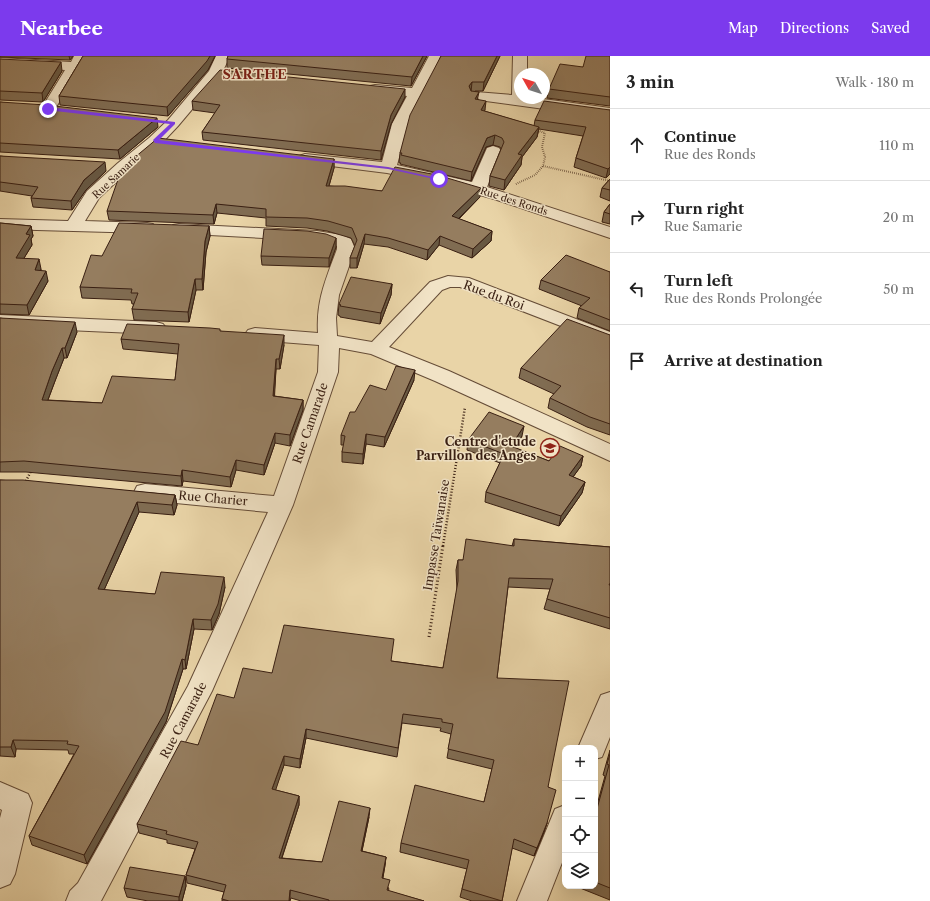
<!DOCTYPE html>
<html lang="en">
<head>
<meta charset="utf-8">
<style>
	:root { --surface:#fff; --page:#f2f2f2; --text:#222; --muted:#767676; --line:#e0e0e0; --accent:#7c3aed }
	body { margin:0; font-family:"Libre Caslon Text",serif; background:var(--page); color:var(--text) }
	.controls { position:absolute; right:12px; bottom:12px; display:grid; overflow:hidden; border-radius:8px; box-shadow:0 4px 16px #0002 }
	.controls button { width:36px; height:36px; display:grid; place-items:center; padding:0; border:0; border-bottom:1px solid var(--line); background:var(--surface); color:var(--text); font:20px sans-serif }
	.compass { position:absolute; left:514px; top:12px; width:36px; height:36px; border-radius:50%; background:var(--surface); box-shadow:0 4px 16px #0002; rotate:309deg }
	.stop { position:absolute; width:12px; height:12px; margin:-9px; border:3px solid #7c3aed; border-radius:50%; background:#fff }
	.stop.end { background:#7c3aed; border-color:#fff; box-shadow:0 1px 4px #0008 }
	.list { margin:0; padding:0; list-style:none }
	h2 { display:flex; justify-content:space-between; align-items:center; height:52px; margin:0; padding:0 16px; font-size:17px }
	h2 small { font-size:13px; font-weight:400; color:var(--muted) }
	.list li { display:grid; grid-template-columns:26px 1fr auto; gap:12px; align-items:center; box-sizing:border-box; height:72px; padding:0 16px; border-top:1px solid var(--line) }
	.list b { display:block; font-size:15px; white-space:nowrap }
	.list p { margin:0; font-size:13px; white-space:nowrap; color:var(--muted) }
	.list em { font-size:13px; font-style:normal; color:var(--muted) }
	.icon { flex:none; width:22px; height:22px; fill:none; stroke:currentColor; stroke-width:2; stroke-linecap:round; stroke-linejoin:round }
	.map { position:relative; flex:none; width:610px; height:845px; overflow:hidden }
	header { display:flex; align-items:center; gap:24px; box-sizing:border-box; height:56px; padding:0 20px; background:var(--accent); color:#fff }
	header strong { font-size:19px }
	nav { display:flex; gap:22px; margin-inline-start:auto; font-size:14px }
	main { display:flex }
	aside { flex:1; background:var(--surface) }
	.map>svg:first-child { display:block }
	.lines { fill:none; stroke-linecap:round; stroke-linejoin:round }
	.minor-casing { stroke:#654c37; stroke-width:2 }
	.path-far2 { stroke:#391f12; stroke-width:2; stroke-dasharray:0.5 1.5; stroke-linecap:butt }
	.path-far1 { stroke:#391f12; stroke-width:2.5; stroke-dasharray:1 2; stroke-linecap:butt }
	.path { stroke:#391f12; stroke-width:3; stroke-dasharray:1 2.5; stroke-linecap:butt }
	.minor { fill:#f1e3c6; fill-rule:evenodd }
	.wall { fill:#806c52; stroke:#391f12 }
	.shaded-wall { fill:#685842; stroke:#391f12 }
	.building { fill:#957d5f; stroke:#391f12 }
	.route { fill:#7c3aed }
	.labels { text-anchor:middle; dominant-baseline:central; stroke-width:3; stroke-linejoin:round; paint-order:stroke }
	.far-street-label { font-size:10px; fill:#391f12; stroke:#f1e3c6 }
	.street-label { font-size:12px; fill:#391f12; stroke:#f1e3c6 }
	.poi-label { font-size:12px; font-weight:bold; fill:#391f12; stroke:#f1e3c6; text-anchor:end }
	.far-district-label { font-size:13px; font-weight:bold; letter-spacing:1px; fill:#7a1f14; stroke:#f1e3c6 }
</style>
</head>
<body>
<header>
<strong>Nearbee</strong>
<nav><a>Map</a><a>Directions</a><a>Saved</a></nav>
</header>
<main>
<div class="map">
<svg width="610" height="845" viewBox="0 0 610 845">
	<rect width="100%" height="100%" fill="#e9d4a7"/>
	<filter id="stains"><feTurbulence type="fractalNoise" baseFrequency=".005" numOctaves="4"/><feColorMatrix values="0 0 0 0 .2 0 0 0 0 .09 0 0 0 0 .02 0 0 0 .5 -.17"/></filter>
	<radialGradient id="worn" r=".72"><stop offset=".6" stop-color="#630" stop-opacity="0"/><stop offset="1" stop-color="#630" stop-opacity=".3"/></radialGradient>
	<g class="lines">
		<defs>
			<g id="minor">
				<path d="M74,0H88L53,56L48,57L43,56L41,53L65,14L0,10V2L71,6Z"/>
				<path d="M216,0H230L221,19L178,70L161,88L130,113L99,142L85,165L147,167L153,168L156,172L153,176L147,177L0,173V163L68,165L87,135L118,107L149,82L168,64L209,15Z"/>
				<path d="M429,0H443L408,68L397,109L472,126L487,92L493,90L499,92L501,95L487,131L610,171V182L494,143L441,128L387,117L299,106L297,103L299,100L305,98L382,106L392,68L407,40L375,37L370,36L368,33L370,30L375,29L412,32Z"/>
				<path d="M513,0H527V18H520V42H536L610,52V62L471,43L469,40L471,37L476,36L512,39Z"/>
				<path d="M179,168L317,175L342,179L351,183L355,193L339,239L336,262L337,280L372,286L430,226L448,220L469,222L610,276V289L460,231H450L442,234L389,291L449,315L610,388V405L435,325L371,298L339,292L338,316L293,449L212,635L101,845H66L70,835L78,827L188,630L268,456L145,444L137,442L134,436L137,430L145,428L274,440L318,316L319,289L255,284L248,282L245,278L248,274L255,272L318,277C316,244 326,223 337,193V190L317,185L173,177L170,173L173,169Z"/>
				<path d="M0,259L156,266L163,268L166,272L163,276L156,278L0,271Z"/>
				<path d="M610,636V681L602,701L595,703V692H578L601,639Z"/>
				<path d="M0,726L28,738L32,747L15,818L10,828L0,832V762L2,754L0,753Z"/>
				<path d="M565,749V799L547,845H517L555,753Z"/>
			</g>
		</defs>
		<!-- minor casing -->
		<use href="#minor" class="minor-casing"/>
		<!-- path-far2 -->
		<g class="path-far2">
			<path d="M543,110L610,125"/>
			<path d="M516,128L535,119L543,110L545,101L542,91L545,77L536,74"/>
		</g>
		<!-- path-far1 -->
		<g class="path-far1">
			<path d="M26,425L32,413"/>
			<path d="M443,490L465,351"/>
		</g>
		<!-- path -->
		<path class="path" d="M429,581L443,489"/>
		<!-- minor -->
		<use href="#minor" class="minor"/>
	</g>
	<!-- wall -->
	<g class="wall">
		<path d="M0,0H73L70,4L0,1Z"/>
		<path d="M83,0H215L208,14L168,60L60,49L59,40Z"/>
		<path d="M228,0H427L411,30L227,12V3Z"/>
		<path d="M441,0H500L483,35H475L478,43L485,54L484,55L534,70L535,64L610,54V118L606,122L574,111L576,102L583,80L539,73L537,81L522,101L521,109L504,134L489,130L490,120L501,93L500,91L493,89L486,91L471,125L400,108L401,107H399L400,97Z"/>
		<path d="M610,0V50L547,42L549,33L583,11Z"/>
		<path d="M0,3L62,15L43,46L0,44Z"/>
		<path d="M405,41L391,68L381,104L203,84L202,76L215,57L193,54L192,45Z"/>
		<path d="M0,46L158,71L120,103L0,96Z"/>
		<path d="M0,100L106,115L86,134L72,154L33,151L31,142L32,140L0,135Z"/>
		<path d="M334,103V112L329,130L382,135L480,141L459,163L492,175L491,185L472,202L439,189L427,204L388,191L364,188L357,212H350V202L355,190L351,182L327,175L307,172L266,170V162L217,157L214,168L109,164L107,155Z"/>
		<path d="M610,123V145L600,141L602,132Z"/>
		<path d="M610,148V168L602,166L604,156Z"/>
		<path d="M0,167L31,170L33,180L31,183L32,189L24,202L41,213V215L48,225L29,259L0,258Z"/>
		<path d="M209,170L210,180L206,196L203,234H196L189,266L134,264L132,253L134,248H132L131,244L82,242L80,231L102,200Z"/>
		<path d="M336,182V191L329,211L262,209L261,200Z"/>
		<path d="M610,216V275L577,262L579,252L582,250L539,233L541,224Z"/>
		<path d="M392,228L391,239L380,268L340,261V260L338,259L339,248Z"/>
		<path d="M0,262L77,276L67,302H64L55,325L48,344L102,347L175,324L178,298L123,293L121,283L220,275L284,289L280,313H276L274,340L303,344V354L290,390L275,387L264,419L236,414L231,431L183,425L182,430L26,416H0Z"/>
		<path d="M610,279V379L587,371L548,352L550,342L554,338L519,322L521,312Z"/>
		<path d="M414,324L384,391L366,388L363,408L342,406V396L344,389H341V379L386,334Z"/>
		<path d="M522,380L515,392L549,405L583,400L581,410L573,421L585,426L582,437L559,470L485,446L486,436L500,407L467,394L468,384Z"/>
		<path d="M0,424L175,439L177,449L174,459L139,456L104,534L155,538L225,531L219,558L212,574L194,573L186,613H183L166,666L87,808L32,789L29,780L74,698H69L68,694L16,693L15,701L0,700Z"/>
		<path d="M514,483L610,491V573L544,553L550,533L508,531L497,622L548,731L547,767L544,776L534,800L512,792L502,845H472L460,841L467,813L400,796L401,787L484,746L492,713L447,702L451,678L440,675L441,672L402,667L397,701L306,682L300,712L284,709L275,734L299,740V749L282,802L322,806L369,761L362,795L386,801L383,822L389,833L388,835L424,845H301L291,842L290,845H222V843L224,836L187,827L186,819L195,793L167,787V784L139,777L137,768L234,642L272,617L391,605L443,612L457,534L456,514L458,504H463L512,490Z"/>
		<path d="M610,694V844L575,830H595V756L605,720L603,719Z"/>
		<path d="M185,820L186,830L182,845H148L127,841L124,832Z"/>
	</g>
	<!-- shaded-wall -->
	<g class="shaded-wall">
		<path d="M69,0H73L70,4Z"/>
		<path d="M210,0H215L208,14L168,60L167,51Z"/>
		<path d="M423,0H427L411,30L412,21Z"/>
		<path d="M497,0H500L483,35L484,26Z"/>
		<path d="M61,6L62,15L43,46L42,37Z"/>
		<path d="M472,26L471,36L469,30Z"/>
		<path d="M405,33V41L391,68L381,104V95L391,59Z"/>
		<path d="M479,36L477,45L475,43Z"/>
		<path d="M486,45L485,54L480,64L481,54Z"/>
		<path d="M157,62L158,71L120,103L118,94Z"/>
		<path d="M539,71L537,81L522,101L521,109L504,134L505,124L518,98Z"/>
		<path d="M495,79L493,89L486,91L471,125L472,116L487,82Z"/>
		<path d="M334,103V112L326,140V130Z"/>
		<path d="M105,106L106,115L86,134L72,154L71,145L84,124Z"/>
		<path d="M610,111V118L606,122L608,113Z"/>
		<path d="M481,132L480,141L451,170L452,160Z"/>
		<path d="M216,148L217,157L214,168L213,159Z"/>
		<path d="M31,170L33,180L31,183L32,189L18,212L16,202L26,178Z"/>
		<path d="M209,170L210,180L206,196L203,234L202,223L205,185Z"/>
		<path d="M492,175L491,185L472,202L473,193Z"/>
		<path d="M365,178L364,188L357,212V202Z"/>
		<path d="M440,180L439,189L427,204L428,194Z"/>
		<path d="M336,182V191L329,211V202Z"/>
		<path d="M39,203L41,213L37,224L35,214Z"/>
		<path d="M46,215L48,225L29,259L27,249Z"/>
		<path d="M195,223L196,234L189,266L188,256Z"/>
		<path d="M392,228L391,239L380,268L381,257Z"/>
		<path d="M75,266L77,276L67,302L65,292Z"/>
		<path d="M284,279V289L280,313L279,303Z"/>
		<path d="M62,292L64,302L55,325L44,354L42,344L52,315Z"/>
		<path d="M276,303V313L274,350L273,340Z"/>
		<path d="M415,314L414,324L384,391L385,381Z"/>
		<path d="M303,344V354L290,390V379Z"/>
		<path d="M524,370L522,380L509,400L511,390Z"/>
		<path d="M275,377V387L264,419V409Z"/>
		<path d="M366,378V388L363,408V398Z"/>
		<path d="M583,400L581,410L567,429L569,419Z"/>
		<path d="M236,404V414L231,431L230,421Z"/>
		<path d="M182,414L183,425L182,430L181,420Z"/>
		<path d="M585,426L582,437L559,470L561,460Z"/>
		<path d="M175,439L177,449L174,459L172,449Z"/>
		<path d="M137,446L139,456L100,543L98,533Z"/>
		<path d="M224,521L225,531L219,558L212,574L211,564Z"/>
		<path d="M193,563L194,573L186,613L185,604Z"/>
		<path d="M182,603L183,613L166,666L87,808L84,799Z"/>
		<path d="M306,673V682L300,712V703Z"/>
		<path d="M13,684L16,693L15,701L11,691Z"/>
		<path d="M284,700V709L273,742L272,733Z"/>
		<path d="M299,740V749L279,810V802Z"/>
		<path d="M370,752L369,761L360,804L361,795Z"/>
		<path d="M547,767L544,776L534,800L537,792Z"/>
		<path d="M386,801L385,810L381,830L382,822Z"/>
		<path d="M185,820L186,830L182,845H179V841Z"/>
		<path d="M290,834V845H289Z"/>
	</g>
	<!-- building -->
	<g class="building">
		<path d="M83,0H210L207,5L167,51L59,40Z"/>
		<path d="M228,0H423L412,21L227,3Z"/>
		<path d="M441,0H497L484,26H472L469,30L471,35L479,36L475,43L486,45L481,54L539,71L518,98L522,99L505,124L490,120L504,86L502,82L495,79L487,82L472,116L401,99L402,97H400L410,59Z"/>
		<path d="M586,0H610V41L549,33L560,8L583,11Z"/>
		<path d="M0,3L61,6L42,37L0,35Z"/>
		<path d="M220,14L405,33L391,59L381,95L202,76L220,49L192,45Z"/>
		<path d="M544,45L610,54V111L608,113L576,102L586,71L535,64Z"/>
		<path d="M0,46L46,49L157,62L118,94L0,87Z"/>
		<path d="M158,82L334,103L326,130H345L382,135L395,111L437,119L481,132L452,160L492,175L473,193L440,180L428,194L388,182L365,178L357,202H350L357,184L352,172L328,165L307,162L266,161V153L216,148L213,159L107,155L122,112Z"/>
		<path d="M0,100L105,106L84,124L71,145L31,142L38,131L0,126Z"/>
		<path d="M610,123V134L602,132Z"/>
		<path d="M610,148V158L604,156Z"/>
		<path d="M0,167L31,170L26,178L30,179L16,202L39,203L35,214L46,215L27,249L0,248Z"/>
		<path d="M119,167L209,170L205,185L202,223H195L188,256L132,253L138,237H131L132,233L80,231L91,199L102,200Z"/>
		<path d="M264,173L307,175L326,178L336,182L329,202L261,200Z"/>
		<path d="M566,199L610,216V264L579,252L590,242L541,224Z"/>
		<path d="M351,221L392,228L381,257L340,250L341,249L339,248Z"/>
		<path d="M0,262L75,266L65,292H62L52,315L42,344L102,347L112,320L175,324L179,288L121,283L127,268L210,272L220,273V275L284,279L279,303H276L273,340L303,344L290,379L275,377L264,409L236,404L230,421L182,414L181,420L24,405L0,406Z"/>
		<path d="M567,263L610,279V368L590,361L550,342L561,330L521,312Z"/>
		<path d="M396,310L415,314L385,381L366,378L363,398L342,396L345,380L341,379L350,356H355L370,329L386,334Z"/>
		<path d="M489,356L524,370L511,390L549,405L560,390L583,400L569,419L585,426L561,460L486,436L504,398L468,384Z"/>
		<path d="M0,424H23L175,439L172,449L137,446L98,533L155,538L161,516L224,521L218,548L211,564L193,563L185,604L182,603L165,656L84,799L29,780L79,690L67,688L68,685L13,684L11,691H0Z"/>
		<path d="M466,483L514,490V483L610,491V527L609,529H610V562L547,543L553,523L509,522L497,622L569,625L548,731L556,734L547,767L537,792L514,783L502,845L462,833L469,804L401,787L415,729L484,746L494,704L448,693L453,668L442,666V663L403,658L398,692L306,673L300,703L284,700L272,733L299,740L279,802L322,806L339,745L370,752L361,795L386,801L382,822L390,824L387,834L424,845H329V844L290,834L289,845H229L222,843L226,829L186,819L198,786L166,778L167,775L137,768L181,685L198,689L217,638L234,642L243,612L272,617L284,569L394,583L391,605L443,612L458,525V504H463Z"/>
		<path d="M610,698V832L595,826V760L609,709L607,708Z"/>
		<path d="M130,811L185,820L179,841L124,832Z"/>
	</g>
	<!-- route -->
	<path class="route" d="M48,51L175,66V68L159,84L388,111L441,123L439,124L388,113L155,87L153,84L170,68L46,54Z"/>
	<!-- icons -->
	<defs>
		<symbol id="school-ring" viewBox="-11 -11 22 22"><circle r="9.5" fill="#f1e3c6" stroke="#8f2418" stroke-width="1.5"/><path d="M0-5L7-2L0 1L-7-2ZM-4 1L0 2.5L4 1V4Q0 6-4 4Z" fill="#8f2418"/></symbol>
	</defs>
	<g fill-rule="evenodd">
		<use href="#school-ring" x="539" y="381" width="22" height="22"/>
	</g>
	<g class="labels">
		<!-- far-street labels -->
		<g class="far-street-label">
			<text transform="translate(116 120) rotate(-43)">Rue Samarie</text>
			<text transform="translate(514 145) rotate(18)">Rue des Ronds</text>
		</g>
		<!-- street labels -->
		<g class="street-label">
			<text transform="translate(494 239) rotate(20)">Rue du Roi</text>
			<text transform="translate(310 367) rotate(-71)">Rue Camarade</text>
			<text transform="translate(213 442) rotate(5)">Rue Charier</text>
			<text transform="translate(436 479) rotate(-81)">Impasse Taïwanaise</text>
			<text transform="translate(183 664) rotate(-62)">Rue Camarade</text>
		</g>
		<!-- poi labels -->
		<g class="poi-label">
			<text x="536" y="385">Centre d'etude<tspan x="536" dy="14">Parvillon des Anges</tspan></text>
		</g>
		<!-- far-district labels -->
		<g class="far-district-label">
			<text x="255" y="18">SARTHE</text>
		</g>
	</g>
	<rect width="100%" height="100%" filter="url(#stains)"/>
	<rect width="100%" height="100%" fill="url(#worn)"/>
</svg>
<div class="controls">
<button>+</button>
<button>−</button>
<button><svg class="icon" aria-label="locate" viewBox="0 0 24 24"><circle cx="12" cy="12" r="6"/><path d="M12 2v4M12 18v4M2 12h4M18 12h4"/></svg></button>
<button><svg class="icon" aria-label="layers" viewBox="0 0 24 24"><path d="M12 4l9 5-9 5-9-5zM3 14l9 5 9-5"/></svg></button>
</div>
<svg class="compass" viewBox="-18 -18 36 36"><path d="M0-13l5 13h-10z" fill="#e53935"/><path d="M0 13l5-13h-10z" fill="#767676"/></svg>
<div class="stop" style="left:439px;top:123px"></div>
<div class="stop end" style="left:48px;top:53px"></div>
</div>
<aside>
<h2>3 min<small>Walk · 180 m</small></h2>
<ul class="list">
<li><svg class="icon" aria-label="ahead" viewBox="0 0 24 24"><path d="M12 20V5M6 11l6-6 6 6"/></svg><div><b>Continue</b><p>Rue des Ronds</p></div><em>110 m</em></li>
<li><svg class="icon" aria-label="right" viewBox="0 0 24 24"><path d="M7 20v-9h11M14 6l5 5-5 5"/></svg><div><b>Turn right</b><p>Rue Samarie</p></div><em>20 m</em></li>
<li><svg class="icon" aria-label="left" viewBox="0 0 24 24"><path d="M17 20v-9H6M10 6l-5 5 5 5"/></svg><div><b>Turn left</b><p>Rue des Ronds Prolongée</p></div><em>50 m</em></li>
<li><svg class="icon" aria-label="arrive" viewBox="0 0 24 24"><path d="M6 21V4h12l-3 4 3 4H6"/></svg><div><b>Arrive at destination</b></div></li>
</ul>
</aside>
</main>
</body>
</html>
